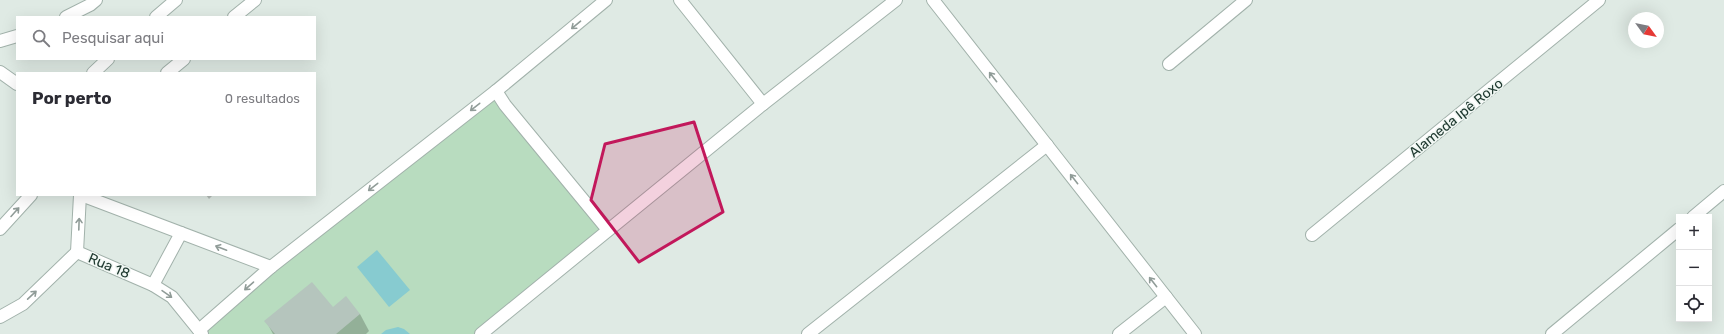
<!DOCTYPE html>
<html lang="pt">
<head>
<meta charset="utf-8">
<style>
	:root { --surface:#fff; --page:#f7f7f7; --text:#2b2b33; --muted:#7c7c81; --line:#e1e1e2 }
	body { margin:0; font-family:Rubik,sans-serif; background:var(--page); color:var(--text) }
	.controls { position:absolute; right:12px; bottom:12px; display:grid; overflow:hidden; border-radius:0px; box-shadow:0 4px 16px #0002 }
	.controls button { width:36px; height:36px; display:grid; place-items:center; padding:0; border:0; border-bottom:1px solid var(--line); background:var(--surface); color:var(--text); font:20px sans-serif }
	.compass { position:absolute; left:1628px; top:12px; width:36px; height:36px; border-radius:50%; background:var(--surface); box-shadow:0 4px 16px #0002; rotate:123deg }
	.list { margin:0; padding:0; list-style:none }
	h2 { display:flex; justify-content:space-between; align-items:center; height:52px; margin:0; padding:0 16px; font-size:17px }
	h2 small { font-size:13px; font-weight:400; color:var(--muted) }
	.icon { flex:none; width:22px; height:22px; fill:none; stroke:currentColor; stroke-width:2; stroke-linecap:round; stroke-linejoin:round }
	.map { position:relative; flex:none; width:1724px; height:334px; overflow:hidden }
	.search { position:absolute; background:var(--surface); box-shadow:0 4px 16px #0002; left:16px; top:16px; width:300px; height:44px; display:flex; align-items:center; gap:10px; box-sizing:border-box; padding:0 14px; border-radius:0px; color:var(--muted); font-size:15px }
	.panel { position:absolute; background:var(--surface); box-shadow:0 4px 16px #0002; left:16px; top:72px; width:300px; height:124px; border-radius:0px }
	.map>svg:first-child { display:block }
	.green { fill:#b8dcbf }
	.water { fill:#87cbd0 }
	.shadow { fill:#0003 }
	.building { fill:#b5c5bd }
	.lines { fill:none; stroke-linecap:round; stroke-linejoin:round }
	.service-casing { stroke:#a2b2ab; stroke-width:14 }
	.minor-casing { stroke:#a2b2ab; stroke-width:14 }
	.tertiary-casing { stroke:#a2b2ab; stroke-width:14 }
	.service { stroke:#fff; stroke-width:12 }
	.minor { stroke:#fff; stroke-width:12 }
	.tertiary { stroke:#fff; stroke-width:12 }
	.oneway { stroke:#909c98 }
	.marked { fill:#c2185b; fill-opacity:0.2; stroke:#c2185b; stroke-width:3; stroke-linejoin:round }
	.labels { text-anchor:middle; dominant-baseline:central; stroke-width:3; stroke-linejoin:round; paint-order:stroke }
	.street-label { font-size:14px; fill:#203a31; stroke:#f0f7f3 }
</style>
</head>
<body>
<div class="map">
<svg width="1724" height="334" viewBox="0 0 1724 334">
	<rect width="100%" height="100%" fill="#dfeae4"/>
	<!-- green -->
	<path class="green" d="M496,91L608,230L481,334H202L271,267Z"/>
	<!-- water -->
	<g class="water">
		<path d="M377,250L410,290L389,307L357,267Z"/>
		<path d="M398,327L404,329L410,334H381L386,330Z"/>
	</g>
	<!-- shadow -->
	<g class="shadow">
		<path d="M206,195H213L209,199Z"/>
		<path d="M333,309L360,314L369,331L366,334H273L266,321Z"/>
	</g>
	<!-- building -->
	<path class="building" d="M312,282L333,307L346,296L360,314L336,334H275L264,321Z"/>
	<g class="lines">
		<defs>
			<g id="service">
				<path d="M234,17L255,0"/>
				<path d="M167,73L184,59"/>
			</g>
			<g id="minor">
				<path d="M680,0L763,104"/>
				<path d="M933,0L1195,334"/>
				<path d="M1169,64L1246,0"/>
				<path d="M496,91L505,105L608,230"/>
				<path d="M81,195L271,267"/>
				<path d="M1693,217L1724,191"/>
				<path d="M1312,235L1599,0"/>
				<path d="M77,252L153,285L172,297L202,334"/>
				<path d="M77,252L80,195"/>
				<path d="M153,285L181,233"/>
				<path d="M0,317L23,304L77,252"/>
				<path d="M199,330L271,267L496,91L606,0"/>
				<path d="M481,334L763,104L896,0"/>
				<path d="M808,334L1047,145"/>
				<path d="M1119,334L1166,297"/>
				<path d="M1552,334L1679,229"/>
			</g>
			<g id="tertiary">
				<path d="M66,17L90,5L96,0"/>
				<path d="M156,17L176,0"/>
				<path d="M0,41L17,36"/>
				<path d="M0,72L17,84"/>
				<path d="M93,73L108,59"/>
				<path d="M0,229L31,195"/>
			</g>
		</defs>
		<!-- service casing -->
		<use href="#service" class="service-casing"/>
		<!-- minor casing -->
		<use href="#minor" class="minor-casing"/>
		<!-- tertiary casing -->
		<use href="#tertiary" class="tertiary-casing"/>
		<!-- service -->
		<use href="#service" class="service"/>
		<!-- minor -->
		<use href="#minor" class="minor"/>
		<!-- tertiary -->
		<use href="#tertiary" class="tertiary"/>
	</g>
	<!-- one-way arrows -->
	<defs><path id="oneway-shaft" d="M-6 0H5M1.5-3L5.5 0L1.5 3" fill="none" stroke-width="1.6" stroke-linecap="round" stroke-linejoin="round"/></defs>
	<g class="oneway">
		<use href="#oneway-shaft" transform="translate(576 25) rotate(140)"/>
		<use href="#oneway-shaft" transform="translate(993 77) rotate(-128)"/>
		<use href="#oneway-shaft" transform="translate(475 107) rotate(142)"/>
		<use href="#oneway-shaft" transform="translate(1074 179) rotate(-128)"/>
		<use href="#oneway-shaft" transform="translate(373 187) rotate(142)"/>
		<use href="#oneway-shaft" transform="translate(15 212) rotate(-48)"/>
		<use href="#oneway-shaft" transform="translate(79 224) rotate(-88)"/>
		<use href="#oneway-shaft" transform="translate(221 248) rotate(-159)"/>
		<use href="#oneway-shaft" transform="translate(1153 282) rotate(-128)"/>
		<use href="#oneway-shaft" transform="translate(249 286) rotate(139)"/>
		<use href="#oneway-shaft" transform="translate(167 294) rotate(35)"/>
		<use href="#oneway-shaft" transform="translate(32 295) rotate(-43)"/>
	</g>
	<!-- marked area -->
	<path class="marked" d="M694,122L723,212L639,262L591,200L605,144Z"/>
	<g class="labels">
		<!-- street labels -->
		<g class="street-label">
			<text transform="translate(1456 118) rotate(-39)">Alameda Ipê Roxo</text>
			<text transform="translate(109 266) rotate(23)">Rua 18</text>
		</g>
	</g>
</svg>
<div class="controls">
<button>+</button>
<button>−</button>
<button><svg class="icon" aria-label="locate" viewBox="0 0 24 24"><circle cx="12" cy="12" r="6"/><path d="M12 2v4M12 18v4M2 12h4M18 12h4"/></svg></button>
</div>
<svg class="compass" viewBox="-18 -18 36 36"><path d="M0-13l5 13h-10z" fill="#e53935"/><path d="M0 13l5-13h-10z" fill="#7c7c81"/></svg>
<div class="search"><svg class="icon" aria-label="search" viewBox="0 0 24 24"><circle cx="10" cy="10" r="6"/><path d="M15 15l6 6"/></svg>Pesquisar aqui</div>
<section class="panel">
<h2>Por perto<small>0 resultados</small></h2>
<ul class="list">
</ul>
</section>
</div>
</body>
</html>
